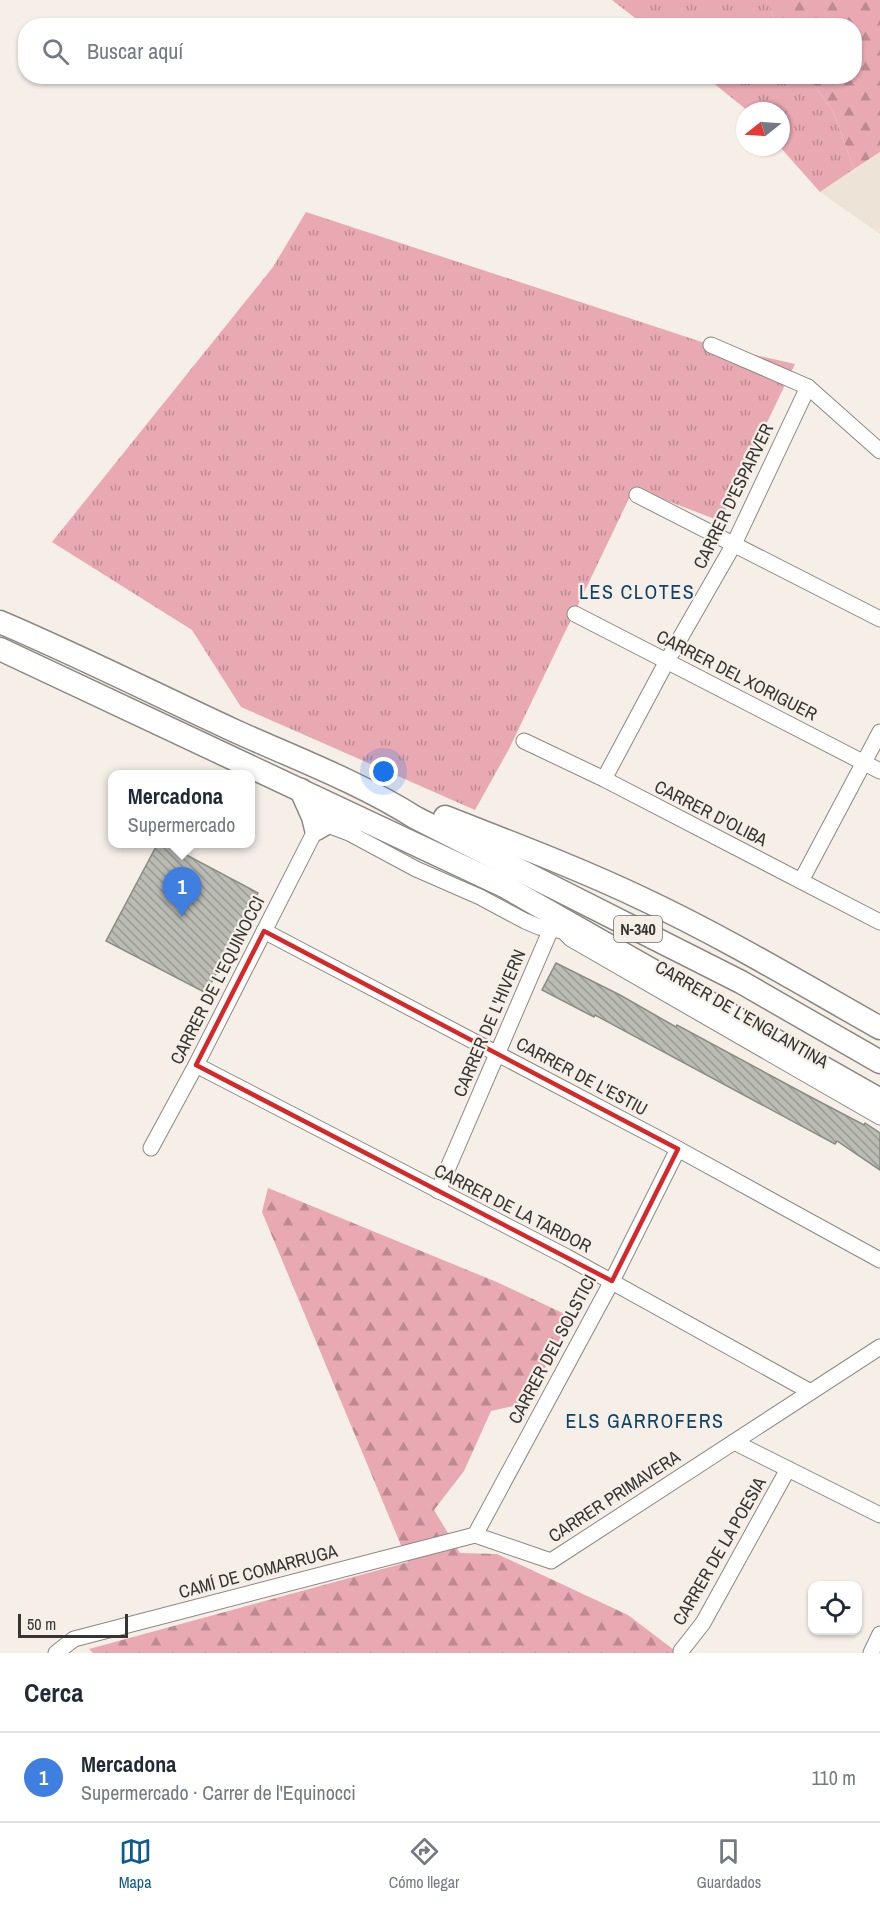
<!DOCTYPE html>
<html lang="es">
<head>
<meta charset="utf-8">
<style>
	:root { --surface:#fff; --page:#f6f6f7; --text:#1f2937; --muted:#747a83; --line:#e0e1e3; --accent:#0d5b8e }
	body { margin:0; font-family:"Archivo Narrow",sans-serif; background:var(--page); color:var(--text) }
	.controls { position:absolute; right:18px; bottom:18px; display:grid; overflow:hidden; border-radius:12px; box-shadow:0 2px 4px #0004 }
	.controls button { width:54px; height:54px; display:grid; place-items:center; padding:0; border:0; border-bottom:2px solid var(--line); background:var(--surface); color:var(--text); font:30px sans-serif }
	.compass { position:absolute; left:736px; top:102px; width:54px; height:54px; border-radius:50%; background:var(--surface); box-shadow:0 2px 4px #0004; rotate:253deg }
	.scale { position:absolute; left:18px; bottom:15px; width:110px; box-sizing:border-box; padding-left:6px; border:3px solid #373532; border-top:0; font-size:16px; line-height:21px; white-space:nowrap; color:#373532; -webkit-text-stroke:4px #f5efe8; paint-order:stroke }
	.you { position:absolute; left:384px; top:772px; width:21px; height:21px; margin:-15px; border:4px solid #fff; border-radius:50%; background:#1a73e8; box-shadow:0 0 0 9px #1a73e833 }
	.badge { display:grid; place-items:center; width:39px; height:39px; border-radius:50%; background:var(--accent); color:#fff; font-size:20px; font-weight:700 }
	.pin { position:absolute; translate:-50% -50px; filter:drop-shadow(0 2px 3px #0008) }
	.pin::after { content:''; position:absolute; top:32px; width:21px; height:18px; background:inherit; clip-path:polygon(0 0,100% 0,50% 100%) }
	.popup { position:absolute; left:108px; top:770px; width:147px; height:78px; box-sizing:border-box; display:grid; place-content:center; border-radius:12px; background:var(--surface); filter:drop-shadow(0 2px 4px #0005); font-size:20px; white-space:nowrap; color:var(--muted) }
	.popup b { font-size:22px; color:var(--text) }
	.popup::after { content:''; position:absolute; left:50%; top:100%; margin-left:-12px; border:12px solid transparent; border-top-color:var(--surface) }
	.list { margin:0; padding:0; list-style:none }
	h2 { display:flex; justify-content:space-between; align-items:center; height:78px; margin:0; padding:0 24px; font-size:26px }
	h2 small { font-size:20px; font-weight:400; color:var(--muted) }
	.list li { display:grid; grid-template-columns:39px 1fr auto; gap:18px; align-items:center; box-sizing:border-box; height:90px; padding:0 24px; border-top:2px solid var(--line) }
	.list b { display:block; font-size:22px; white-space:nowrap }
	.list p { margin:0; font-size:20px; white-space:nowrap; color:var(--muted) }
	.list em { font-size:20px; font-style:normal; color:var(--muted) }
	.icon { flex:none; width:33px; height:33px; fill:none; stroke:currentColor; stroke-width:2; stroke-linecap:round; stroke-linejoin:round }
	.map { position:relative; flex:none; width:880px; height:1653px; overflow:hidden }
	.search { position:absolute; background:var(--surface); box-shadow:0 2px 4px #0004; left:18px; right:18px; top:18px; height:66px; display:flex; align-items:center; gap:15px; box-sizing:border-box; padding:0 21px; border-radius:24px; color:var(--muted); font-size:22px }
	.sheet { height:168px; background:var(--surface) }
	nav { display:flex; justify-content:space-around; align-items:center; box-sizing:border-box; height:84px; border-top:2px solid var(--line); background:var(--surface); font-size:16px; color:var(--muted) }
	nav a { display:grid; justify-items:center; gap:3px }
	nav .on { color:var(--accent) }
	.map>svg:first-child { display:block }
	.built { fill:#ede3d6 }
	.grass { fill:url(#grass-tufts) }
	.forest { fill:url(#forest-firs) }
	.building { fill:url(#building-back-hatch); stroke:#8a8b83; stroke-width:1.5 }
	.lines { fill:none; stroke-linecap:round; stroke-linejoin:round }
	.street-casing { stroke:#8c8781; stroke-width:17 }
	.primary-casing { stroke:#8c8781; stroke-width:25 }
	.street { stroke:#fff; stroke-width:15 }
	.primary { stroke:#fff; stroke-width:22 }
	.marked { fill:none; stroke:#d62828; stroke-width:4.5; stroke-linejoin:round }
	.labels { text-anchor:middle; dominant-baseline:central; stroke-width:4.5; stroke-linejoin:round; paint-order:stroke }
	.shield { fill:#f5efe8; stroke:#706d69; stroke-width:1.5 }
	.shield-label { font-size:16px; font-weight:bold; fill:#373532 }
	.street-label { font-size:18px; fill:#373532; stroke:#f5efe8 }
	.neighbourhood-label { font-size:20px; letter-spacing:1.5px; fill:#104265; stroke:#f5efe8 }
</style>
</head>
<body>
<div class="map">
<svg width="880" height="1653" viewBox="0 0 880 1653">
	<defs>
		<pattern id="grass-tufts" width="24" height="20" patternUnits="userSpaceOnUse" patternTransform="scale(1.5)"><rect width="24" height="20" fill="#e9a9b3"/><path d="M3 7l-1-3M5 7V3M7 7l1-3M15 17l-1-3M17 17v-4M19 17l1-3" fill="none" stroke="#be8a92"/></pattern>
		<pattern id="forest-firs" width="22" height="20" patternUnits="userSpaceOnUse" patternTransform="scale(1.5)"><rect width="22" height="20" fill="#e9a9b3"/><path d="M5 1l3.5 6h-7zM16 11l3.5 6h-7z" fill="#be8a92"/></pattern>
		<pattern id="building-back-hatch" width="6" height="6" patternUnits="userSpaceOnUse" patternTransform="scale(1.5)"><rect width="6" height="6" fill="#bbbcb4"/><path d="M-1 5l2 2M0 0l6 6M5-1l2 2" fill="none" stroke="#999a93"/></pattern>
	</defs>
	<rect width="100%" height="100%" fill="#f5efe8"/>
	<!-- built -->
	<path class="built" d="M880,152V234L820,192Z"/>
	<!-- grass -->
	<g class="grass">
		<path d="M612,0H766L777,25H644Z"/>
		<path d="M706,77H808L833,111L854,169L820,192L780,147L781,111H748Z"/>
		<path d="M306,212L711,345L795,364L720,521L634,488L509,749L475,810L241,707L192,630L52,542L273,267Z"/>
	</g>
	<!-- forest -->
	<g class="forest">
		<path d="M766,0H880V152L854,169L833,111L808,77L854,76V26L777,25Z"/>
		<path d="M268,1188L499,1283L571,1317L527,1403L491,1411L464,1471L434,1510L460,1553L497,1554L628,1615L678,1653H93L89,1649L408,1562L262,1212Z"/>
	</g>
	<!-- building -->
	<g class="building">
		<path d="M158,843H164L258,893L206,993L106,941Z"/>
		<path d="M556,963L620,995L676,1027L677,1025L805,1094L864,1125L865,1123L880,1133V1170L837,1141L835,1144L595,1015L594,1017L542,990Z"/>
	</g>
	<g class="lines">
		<defs>
			<g id="street">
				<path d="M711,345L808,387L880,451"/>
				<path d="M637,495L880,619"/>
				<path d="M575,614L880,771"/>
				<path d="M524,741L604,779L880,922"/>
				<path d="M604,779L667,661L734,544L808,387"/>
				<path d="M325,824L349,833L416,869L480,897L525,921L539,927L563,931L571,939L880,1117"/>
				<path d="M801,881L880,732"/>
				<path d="M264,931L667,1143L880,1260"/>
				<path d="M196,1065L567,1257L809,1391"/>
				<path d="M151,1148L196,1065L316,829"/>
				<path d="M438,1191L551,929"/>
				<path d="M734,1442L880,1515"/>
				<path d="M475,1535L551,1561L880,1347"/>
				<path d="M475,1535L612,1281L678,1149"/>
				<path d="M681,1651L703,1623L788,1469"/>
				<path d="M56,1653L74,1639L475,1535"/>
				<path d="M871,1653L880,1634"/>
			</g>
			<g id="primary">
				<path d="M0,622C80,656 157,695 235,731C295,758 361,783 416,818L741,982L880,1062"/>
				<path d="M0,649L504,886L880,1100"/>
				<path d="M301,790L313,817L316,829L335,818L357,820"/>
				<path d="M445,817C511,843 578,868 643,899C724,937 802,984 880,1028"/>
			</g>
		</defs>
		<!-- street casing -->
		<use href="#street" class="street-casing"/>
		<!-- primary casing -->
		<use href="#primary" class="primary-casing"/>
		<!-- street -->
		<use href="#street" class="street"/>
		<!-- primary -->
		<use href="#primary" class="primary"/>
	</g>
	<!-- marked area -->
	<path class="marked" d="M264,931L678,1149L612,1281L196,1065Z"/>
	<g class="labels">
		<!-- shield labels -->
		<rect class="shield" x="614" y="916" width="48" height="26" rx="4.5"/>
		<g class="shield-label">
			<text x="638" y="929">N-340</text>
		</g>
		<!-- street labels -->
		<g class="street-label">
			<text transform="translate(733 496) rotate(-64)">CARRER D'ESPARVER</text>
			<text transform="translate(737 675) rotate(27)">CARRER DEL XORIGUER</text>
			<text transform="translate(711 813) rotate(27)">CARRER D'OLIBA</text>
			<text transform="translate(217 980) rotate(-63)">CARRER DE L'EQUINOCCI</text>
			<text transform="translate(742 1014) rotate(30)">CARRER DE L'ENGLANTINA</text>
			<text transform="translate(489 1023) rotate(-67)">CARRER DE L'HIVERN</text>
			<text transform="translate(582 1076) rotate(28)">CARRER DE L'ESTIU</text>
			<text transform="translate(513 1208) rotate(27)">CARRER DE LA TARDOR</text>
			<text transform="translate(552 1349) rotate(-62)">CARRER DEL SOLSTICI</text>
			<text transform="translate(614 1496) rotate(-33)">CARRER PRIMAVERA</text>
			<text transform="translate(719 1551) rotate(-60)">CARRER DE LA POESIA</text>
			<text transform="translate(258 1571) rotate(-15)">CAMÍ DE COMARRUGA</text>
		</g>
		<!-- neighbourhood labels -->
		<g class="neighbourhood-label">
			<text x="637" y="591">LES CLOTES</text>
			<text x="645" y="1420">ELS GARROFERS</text>
		</g>
	</g>
</svg>
<div class="controls">
<button><svg class="icon" aria-label="locate" viewBox="0 0 24 24"><circle cx="12" cy="12" r="6"/><path d="M12 2v4M12 18v4M2 12h4M18 12h4"/></svg></button>
</div>
<svg class="compass" viewBox="-18 -18 36 36"><path d="M0-13l5 13h-10z" fill="#e53935"/><path d="M0 13l5-13h-10z" fill="#747a83"/></svg>
<div class="scale">50 m</div>
<div class="you"></div>
<div class="pin badge" style="left:182px;top:917px;background:#3f7fe0">1</div>
<div class="popup"><b>Mercadona</b>Supermercado</div>
<div class="search"><svg class="icon" aria-label="search" viewBox="0 0 24 24"><circle cx="10" cy="10" r="6"/><path d="M15 15l6 6"/></svg>Buscar aquí</div>
</div>
<section class="sheet">
<h2>Cerca<small></small></h2>
<ul class="list">
<li><span class="badge" style="background:#3f7fe0">1</span><div><b>Mercadona</b><p>Supermercado · Carrer de l'Equinocci</p></div><em>110 m</em></li>
</ul>
</section>
<nav>
<a class="on"><svg class="icon" aria-label="map" viewBox="0 0 24 24"><path d="M3 6l6-2 6 2 6-2v14l-6 2-6-2-6 2zM9 4v14M15 6v14"/></svg>Mapa</a>
<a><svg class="icon" aria-label="directions" viewBox="0 0 24 24"><path d="M12 3l9 9-9 9-9-9zM9 14v-3h6M13 9l2 2-2 2"/></svg>Cómo llegar</a>
<a><svg class="icon" aria-label="saved" viewBox="0 0 24 24"><path d="M7 4h10v16l-5-4-5 4z"/></svg>Guardados</a>
</nav>
</body>
</html>
